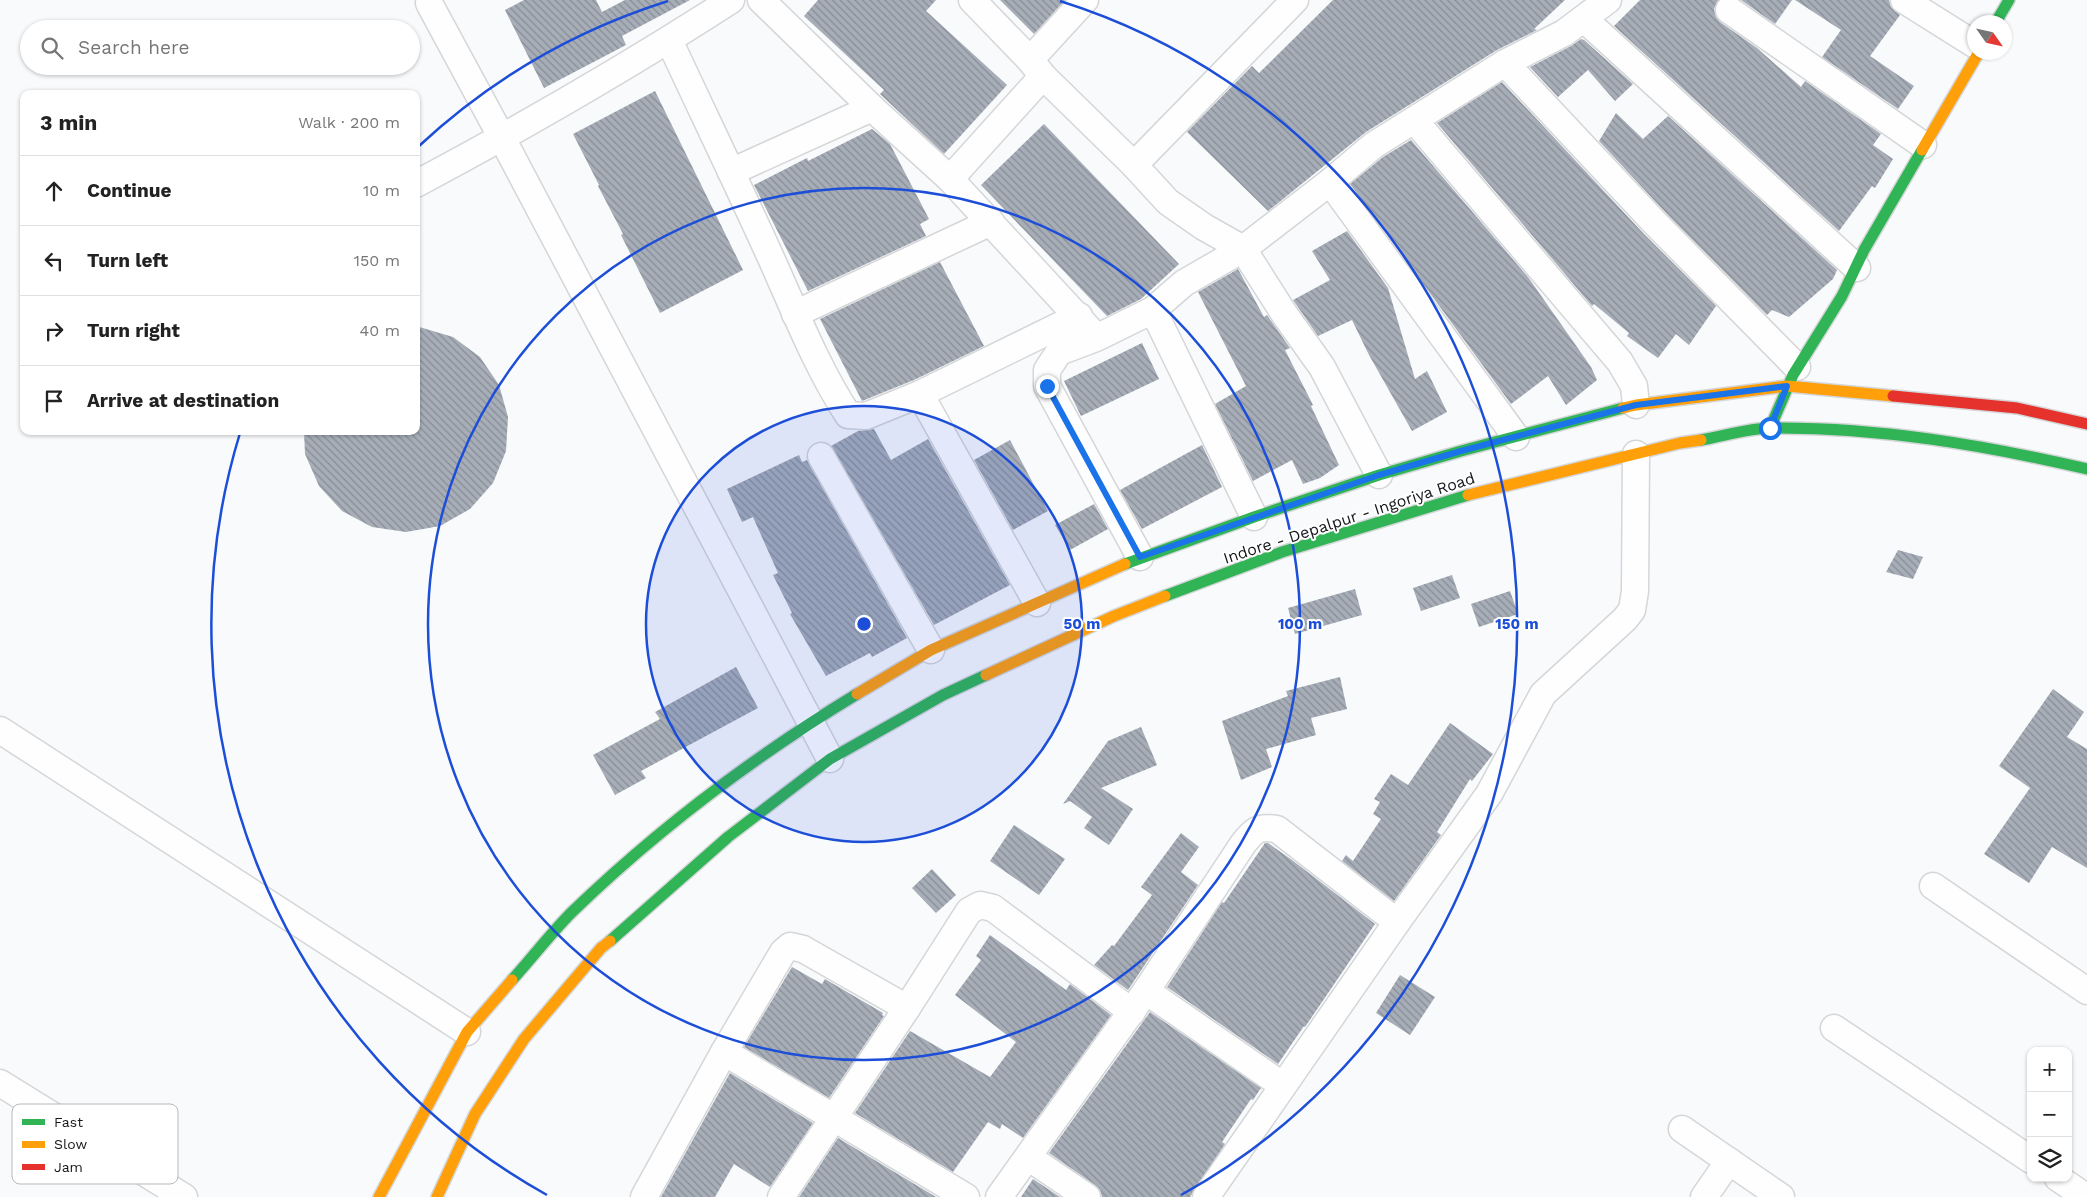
<!DOCTYPE html>
<html lang="en">
<head>
<meta charset="utf-8">
<style>
	:root { --surface:#fff; --page:#f2f2f2; --text:#222; --muted:#767676; --line:#e0e0e0 }
	body { margin:0; font-family:"Work Sans",sans-serif; background:var(--page); color:var(--text) }
	.controls { position:absolute; right:15px; bottom:15px; display:grid; overflow:hidden; border-radius:10px; box-shadow:0 1px 4px #0004 }
	.controls button { width:45px; height:45px; display:grid; place-items:center; padding:0; border:0; border-bottom:1px solid var(--line); background:var(--surface); color:var(--text); font:25px sans-serif }
	.compass { position:absolute; left:1967px; top:15px; width:45px; height:45px; border-radius:50%; background:var(--surface); box-shadow:0 1px 4px #0004; rotate:124deg }
	.stop { position:absolute; width:15px; height:15px; margin:-11px; border:4px solid #1a73e8; border-radius:50%; background:#fff }
	.stop.end { background:#1a73e8; border-color:#fff; box-shadow:0 1px 5px #0008 }
	.list { margin:0; padding:0; list-style:none }
	h2 { display:flex; justify-content:space-between; align-items:center; height:65px; margin:0; padding:0 20px; font-size:21px }
	h2 small { font-size:16px; font-weight:400; color:var(--muted) }
	.list li { display:grid; grid-template-columns:32px 1fr auto; gap:15px; align-items:center; box-sizing:border-box; height:70px; padding:0 20px; border-top:1px solid var(--line) }
	.list b { display:block; font-size:19px; white-space:nowrap }
	.list em { font-size:16px; font-style:normal; color:var(--muted) }
	.icon { flex:none; width:28px; height:28px; fill:none; stroke:currentColor; stroke-width:2; stroke-linecap:round; stroke-linejoin:round }
	.map { position:relative; flex:none; width:2087px; height:1197px; overflow:hidden }
	.search { position:absolute; background:var(--surface); box-shadow:0 1px 4px #0004; left:20px; top:20px; width:400px; height:55px; display:flex; align-items:center; gap:12px; box-sizing:border-box; padding:0 18px; border-radius:28px; color:var(--muted); font-size:19px }
	.panel { position:absolute; background:var(--surface); box-shadow:0 1px 4px #0004; left:20px; top:90px; width:400px; height:345px; border-radius:10px }
	.map>svg:first-child { display:block }
	.building { fill:url(#building-back-hatch) }
	.lines { fill:none; stroke-linecap:round; stroke-linejoin:round }
	.street-casing { stroke:#d4d6d8; stroke-width:29 }
	.fast-casing { stroke:#d4d6d8; stroke-width:14 }
	.slow-casing { stroke:#d4d6d8; stroke-width:14 }
	.jam-casing { stroke:#d4d6d8; stroke-width:14 }
	.street { stroke:#fefeff; stroke-width:26 }
	.fast { stroke:#30b455; stroke-width:11 }
	.slow { stroke:#ff9f0a; stroke-width:11 }
	.jam { stroke:#e5322d; stroke-width:11 }
	.route { stroke:#1a73e8; stroke-width:6 }
	.ring { fill:none; stroke:#1d4ed8; stroke-width:2.5 }
	.labels { text-anchor:middle; dominant-baseline:central; stroke-width:4; stroke-linejoin:round; paint-order:stroke }
	.street-label { font-size:16px; fill:#15171a; stroke:#fff }
	.key { fill:#fff; stroke:#b9b9ba; stroke-width:1 }
	.key-label { font-size:14px; fill:#15171a }
	.centre { fill:#1d4ed8; stroke:#fff; stroke-width:2.5 }
	.ring-label { font-size:15px; text-anchor:middle; font-weight:bold; fill:#1d4ed8; stroke:#fff; stroke-width:4; stroke-linejoin:round; paint-order:stroke }
</style>
</head>
<body>
<div class="map">
<svg width="2087" height="1197" viewBox="0 0 2087 1197">
	<defs>
		<pattern id="building-back-hatch" width="6" height="6" patternUnits="userSpaceOnUse" patternTransform="scale(1.25)"><rect width="6" height="6" fill="#a7aeb8"/><path d="M-1 5l2 2M0 0l6 6M5-1l2 2" fill="none" stroke="#878d95"/></pattern>
	</defs>
	<rect width="100%" height="100%" fill="#f8fafc"/>
	<!-- building -->
	<g class="building">
		<path d="M524,0H596L602,12L625,0H690L622,36L626,45L544,88L505,10Z"/>
		<path d="M818,0H936L926,11L1007,85L944,154L880,94L884,90L804,16Z"/>
		<path d="M1000,0H1065L1034,34Z"/>
		<path d="M1333,0H1565L1534,29L1537,30L1497,50L1366,132L1268,211L1187,132L1252,66L1259,73Z"/>
		<path d="M1640,0H1718L1714,9L1716,17L1720,22L1757,48L1801,87L1805,81L1881,134L1873,145L1893,159L1875,188L1872,186L1839,231L1614,26Z"/>
		<path d="M1741,0H1792L1775,24Z"/>
		<path d="M1795,0H1889L1891,7L1900,15L1870,56L1914,86L1898,109L1822,57L1841,30Z"/>
		<path d="M1581,39L1584,40L1633,84L1615,101L1588,70L1558,97L1530,67L1571,46Z"/>
		<path d="M1502,82L1644,234L1716,306L1689,345L1676,334L1658,358L1627,336L1629,333L1594,304L1592,306L1437,123Z"/>
		<path d="M655,91L743,270L660,313L621,235L623,234L598,186L599,185L573,134Z"/>
		<path d="M1616,113L1643,139L1668,116L1837,270L1833,279L1789,317L1772,310L1767,315L1666,213L1599,141Z"/>
		<path d="M1044,124L1179,264L1141,299L1107,316L981,185Z"/>
		<path d="M872,129L890,144L929,219L920,224L926,236L808,291L754,185L807,158L808,161Z"/>
		<path d="M1411,140L1528,277L1591,367L1597,380L1566,405L1548,376L1511,404L1350,184L1383,157Z"/>
		<path d="M1347,231L1388,288L1415,379L1427,371L1447,412L1412,431L1369,355L1352,320L1318,336L1293,300L1330,280L1312,251Z"/>
		<path d="M940,262L984,346L914,380L862,401L820,319Z"/>
		<path d="M1238,269L1264,317L1267,315L1290,348L1285,350L1313,405L1311,406L1339,465L1320,478L1303,484L1292,460L1253,481L1215,404L1246,386L1198,292Z"/>
		<path d="M416,326L453,337L480,357L499,385L508,417L506,451L493,483L470,509L440,526L406,532L372,527L342,511L319,486L305,454L304,431H416Z"/>
		<path d="M1142,343L1159,379L1081,416L1064,381Z"/>
		<path d="M874,429L891,460L928,439L1010,585L934,625L831,446L858,431Z"/>
		<path d="M1010,440L1048,511L1013,530L974,460Z"/>
		<path d="M1202,445L1222,487L1142,529L1120,490Z"/>
		<path d="M799,455L802,462L807,460L907,638L872,657L870,653L826,676L790,614L792,613L773,575L778,573L753,517L742,522L727,489Z"/>
		<path d="M1094,504L1108,529L1070,550L1055,525Z"/>
		<path d="M1898,550L1923,557L1913,579L1886,572Z"/>
		<path d="M1452,575L1460,598L1421,611L1413,588Z"/>
		<path d="M1355,589L1362,615L1295,634L1288,608Z"/>
		<path d="M1510,591L1518,614L1479,627L1471,604Z"/>
		<path d="M736,667L758,708L641,771L646,778L615,795L593,755L660,719L655,712Z"/>
		<path d="M1340,677L1347,709L1311,718L1316,735L1266,749L1272,767L1241,780L1222,721L1288,696L1286,691Z"/>
		<path d="M2053,689L2084,712L2067,737L2087,749V868L2052,847L2029,883L1984,854L2030,788L1999,766Z"/>
		<path d="M1450,723L1493,754L1472,781L1470,779L1437,832L1441,835L1394,901L1342,861L1346,855L1353,861L1381,819L1373,814L1380,802L1374,799L1391,774L1408,785Z"/>
		<path d="M1141,727L1157,765L1101,788L1133,809L1109,845L1084,828L1092,817L1070,801L1063,804L1108,741Z"/>
		<path d="M1014,825L1065,859L1039,895L990,861Z"/>
		<path d="M1181,833L1199,847L1181,872L1198,885L1128,990L1094,965L1112,945L1114,946L1152,895L1141,887Z"/>
		<path d="M1265,843H1268L1292,860L1375,924L1305,1027L1304,1026L1278,1064L1167,987L1222,902L1224,903Z"/>
		<path d="M932,869L956,895L936,913L912,888Z"/>
		<path d="M990,935L1066,990L1070,984L1111,1015L1023,1138L1002,1124L1000,1129L988,1122L953,1172L855,1113L910,1031L990,1077L1016,1042L955,995L981,960L976,956Z"/>
		<path d="M792,967L822,984L825,979L883,1013L882,1015L884,1016L829,1098L744,1047Z"/>
		<path d="M1400,975L1435,997L1410,1035L1376,1013Z"/>
		<path d="M1150,1012L1261,1088L1253,1100L1251,1099L1222,1142L1225,1144L1190,1197H1102L1100,1190L1095,1185L1049,1153Z"/>
		<path d="M730,1073L813,1123L770,1187L734,1164L715,1197H661Z"/>
		<path d="M838,1138L936,1197H799Z"/>
		<path d="M1033,1179L1060,1197H1021Z"/>
	</g>
	<g class="lines">
		<defs>
			<g id="street">
				<path d="M761,0L872,108L950,179L1089,329"/>
				<path d="M972,0L1030,60L1043,76L1134,165L1168,202L1204,227L1243,249L1285,315L1322,367L1379,475"/>
				<path d="M1904,0L1974,44"/>
				<path d="M429,3L502,138L830,759"/>
				<path d="M1729,10L1923,145"/>
				<path d="M1584,19L1857,268"/>
				<path d="M669,40C703,113 738,185 771,258C795,311 816,366 848,415L866,416L920,394L1079,316"/>
				<path d="M1030,60L1085,0"/>
				<path d="M1505,63L1655,223L1797,367"/>
				<path d="M1415,121L1620,362L1634,386L1636,405"/>
				<path d="M1134,165L1295,0"/>
				<path d="M731,172L872,108"/>
				<path d="M950,179L1043,76"/>
				<path d="M1330,182L1516,437"/>
				<path d="M416,184C523,127 629,66 731,0"/>
				<path d="M1153,310L1254,517"/>
				<path d="M795,314L991,222"/>
				<path d="M920,394L1037,603"/>
				<path d="M821,456L931,650"/>
				<path d="M1140,557L1047,386V370L1059,352L1096,338L1153,310L1184,283L1243,249L1330,182L1374,145L1505,63L1564,33L1608,0"/>
				<path d="M0,730L467,1032"/>
				<path d="M1933,886L2087,991"/>
				<path d="M1146,991L1282,1085"/>
				<path d="M1834,1028L2031,1160"/>
				<path d="M724,1052L966,1197"/>
				<path d="M0,1083L184,1197"/>
				<path d="M1682,1129L1781,1197"/>
				<path d="M1028,1157L1087,1197"/>
				<path d="M2058,1178L2086,1197"/>
				<path d="M644,1197L724,1052L783,952L790,946L803,949L907,1008"/>
				<path d="M781,1197L907,1008L969,911L980,905L993,908L1132,1012"/>
				<path d="M999,1197L1146,991L1243,844C1254,830 1258,826 1277,829L1397,922"/>
				<path d="M1206,1197L1397,922L1489,794L1543,694L1625,619L1632,610L1635,591L1636,454"/>
				<path d="M1704,1197L1729,1161"/>
			</g>
			<g id="fast">
				<path d="M1996,22L2009,0"/>
				<path d="M1770,428L1793,375L1842,296L1864,250L1922,150"/>
				<path d="M1701,440C1724,436 1749,428 1772,428C1878,427 1984,445 2087,469"/>
				<path d="M1125,564L1254,517L1379,475L1461,451L1623,408"/>
				<path d="M1165,596L1282,552L1468,495"/>
				<path d="M610,941L728,837L830,759L943,695L986,675"/>
				<path d="M512,980C532,958 551,933 572,912C658,829 755,756 857,694"/>
			</g>
			<g id="slow">
				<path d="M1922,150L1979,52"/>
				<path d="M1623,408L1636,405L1787,386L1893,396"/>
				<path d="M1468,495L1680,443L1701,440"/>
				<path d="M986,675L1114,616L1165,596"/>
				<path d="M857,694L931,650L1125,564"/>
				<path d="M379,1197L467,1032L512,980"/>
				<path d="M437,1197L475,1114L524,1039L601,948L610,941"/>
			</g>
			<path id="jam" d="M1893,396L2017,408L2087,424"/>
		</defs>
		<!-- street casing -->
		<use href="#street" class="street-casing"/>
		<!-- fast casing -->
		<use href="#fast" class="fast-casing"/>
		<!-- slow casing -->
		<use href="#slow" class="slow-casing"/>
		<!-- jam casing -->
		<use href="#jam" class="jam-casing"/>
		<!-- street -->
		<use href="#street" class="street"/>
		<!-- fast -->
		<use href="#fast" class="fast"/>
		<!-- slow -->
		<use href="#slow" class="slow"/>
		<!-- jam -->
		<use href="#jam" class="jam"/>
	</g>
	<g class="lines">
		<!-- route -->
		<path class="route" d="M1047,386L1140,557L1379,475L1461,451L1636,405L1787,386L1770,428"/>
	</g>
	<!-- distance rings -->
	<circle cx="864" cy="624" r="218" fill="#1d4ed8" fill-opacity=".12"/>
	<g class="ring">
		<circle cx="864" cy="624" r="218"/>
		<circle cx="864" cy="624" r="436"/>
		<path d="M547 1195A653 653 0 0 1 240 433M419 146A653 653 0 0 1 668 1M1060 1A653 653 0 0 1 1181 1195"/>
	</g>
	<g class="labels">
		<!-- street labels -->
		<g class="street-label">
			<text transform="translate(1349 518) rotate(-18)">Indore - Depalpur - Ingoriya Road</text>
		</g>
	</g>
	<!-- legend -->
	<rect x="12" y="1104" width="166" height="80" rx="8" class="key"/>
	<rect x="22" y="1119" width="23" height="6" fill="#30b455"/>
	<rect x="22" y="1141" width="23" height="7" fill="#ff9f0a"/>
	<rect x="22" y="1164" width="23" height="6" fill="#e5322d"/>
	<g class="key-label">
		<text x="54" y="1127">Fast</text>
		<text x="54" y="1149">Slow</text>
		<text x="54" y="1172">Jam</text>
	</g>
	<circle cx="864" cy="624" r="8" class="centre"/>
	<g class="ring-label">
		<text x="1082" y="629">50 m</text>
		<text x="1300" y="629">100 m</text>
		<text x="1517" y="629">150 m</text>
	</g>
</svg>
<div class="controls">
<button>+</button>
<button>−</button>
<button><svg class="icon" aria-label="layers" viewBox="0 0 24 24"><path d="M12 4l9 5-9 5-9-5zM3 14l9 5 9-5"/></svg></button>
</div>
<svg class="compass" viewBox="-18 -18 36 36"><path d="M0-13l5 13h-10z" fill="#e53935"/><path d="M0 13l5-13h-10z" fill="#767676"/></svg>
<div class="stop" style="left:1770px;top:428px"></div>
<div class="stop end" style="left:1047px;top:386px"></div>
<div class="search"><svg class="icon" aria-label="search" viewBox="0 0 24 24"><circle cx="10" cy="10" r="6"/><path d="M15 15l6 6"/></svg>Search here</div>
<section class="panel">
<h2>3 min<small>Walk · 200 m</small></h2>
<ul class="list">
<li><svg class="icon" aria-label="ahead" viewBox="0 0 24 24"><path d="M12 20V5M6 11l6-6 6 6"/></svg><div><b>Continue</b></div><em>10 m</em></li>
<li><svg class="icon" aria-label="left" viewBox="0 0 24 24"><path d="M17 20v-9H6M10 6l-5 5 5 5"/></svg><div><b>Turn left</b></div><em>150 m</em></li>
<li><svg class="icon" aria-label="right" viewBox="0 0 24 24"><path d="M7 20v-9h11M14 6l5 5-5 5"/></svg><div><b>Turn right</b></div><em>40 m</em></li>
<li><svg class="icon" aria-label="arrive" viewBox="0 0 24 24"><path d="M6 21V4h12l-3 4 3 4H6"/></svg><div><b>Arrive at destination</b></div></li>
</ul>
</section>
</div>
</body>
</html>
